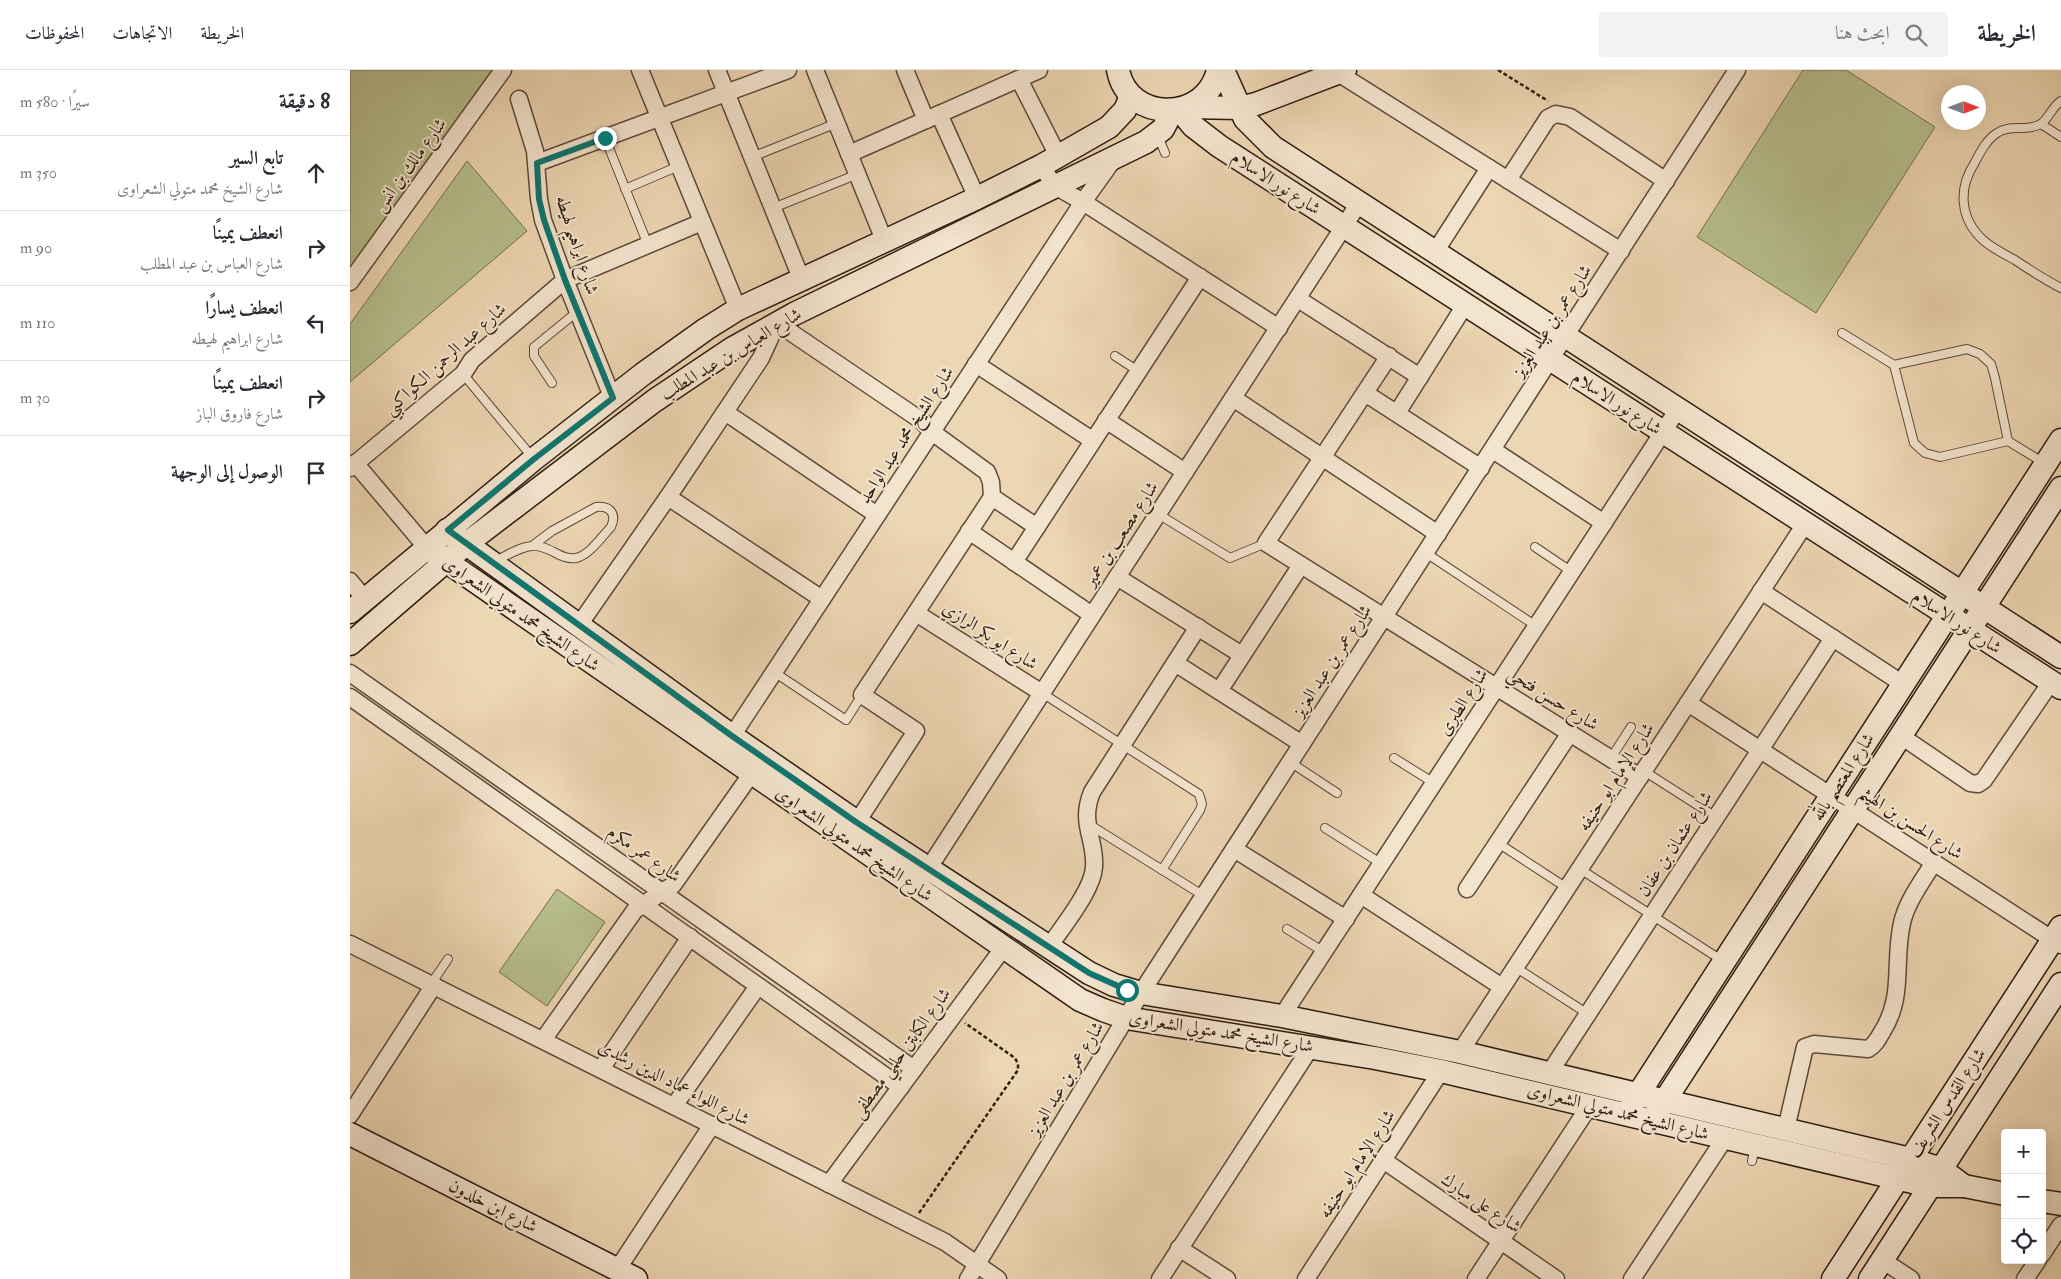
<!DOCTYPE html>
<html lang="ar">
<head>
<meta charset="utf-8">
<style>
	:root { --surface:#fff; --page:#f2f2f3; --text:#2b2b33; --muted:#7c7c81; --line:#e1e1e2 }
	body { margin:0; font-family:"IM FELL Double Pica",Amiri,serif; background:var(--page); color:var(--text); direction:rtl }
	.controls { position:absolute; right:15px; bottom:15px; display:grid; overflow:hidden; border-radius:5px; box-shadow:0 5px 20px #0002 }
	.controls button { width:45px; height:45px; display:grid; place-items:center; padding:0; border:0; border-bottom:1px solid var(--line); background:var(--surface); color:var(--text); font:25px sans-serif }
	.compass { position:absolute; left:1591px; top:15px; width:45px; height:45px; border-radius:50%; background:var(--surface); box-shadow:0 5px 20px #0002; rotate:90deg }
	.stop { position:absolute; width:15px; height:15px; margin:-11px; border:4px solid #0f766e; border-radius:50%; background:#fff }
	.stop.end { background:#0f766e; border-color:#fff; box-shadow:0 1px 5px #0008 }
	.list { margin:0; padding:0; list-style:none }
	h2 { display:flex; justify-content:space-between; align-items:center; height:65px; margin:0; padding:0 20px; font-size:21px }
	h2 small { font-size:16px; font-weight:400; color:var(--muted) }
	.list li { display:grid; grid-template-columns:32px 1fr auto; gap:15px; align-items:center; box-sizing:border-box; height:75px; padding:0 20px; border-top:1px solid var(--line) }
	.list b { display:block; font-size:19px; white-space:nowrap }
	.list p { margin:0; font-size:16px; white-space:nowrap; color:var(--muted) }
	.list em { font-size:16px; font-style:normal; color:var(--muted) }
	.icon { flex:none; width:28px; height:28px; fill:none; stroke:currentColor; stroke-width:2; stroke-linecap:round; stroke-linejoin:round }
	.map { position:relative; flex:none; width:1711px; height:1209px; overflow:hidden; direction:ltr }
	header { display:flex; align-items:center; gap:30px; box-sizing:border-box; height:70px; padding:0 25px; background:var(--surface); border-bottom:1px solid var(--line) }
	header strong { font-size:24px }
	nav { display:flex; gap:28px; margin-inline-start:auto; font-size:18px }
	.search { width:350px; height:45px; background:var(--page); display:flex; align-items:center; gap:12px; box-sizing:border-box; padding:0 18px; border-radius:5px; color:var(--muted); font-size:19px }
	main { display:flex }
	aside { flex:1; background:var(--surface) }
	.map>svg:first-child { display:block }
	.green { fill:#b7be8d; stroke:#726e4f }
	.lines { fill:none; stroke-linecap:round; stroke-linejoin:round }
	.lane-casing { stroke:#5d4b3a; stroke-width:10 }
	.street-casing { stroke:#5d4b3a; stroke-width:19 }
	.secondary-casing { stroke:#2d1d11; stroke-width:25 }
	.path { stroke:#2d1d11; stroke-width:2.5; stroke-dasharray:4 2.5; stroke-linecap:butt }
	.lane { stroke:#f3e4ce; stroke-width:8 }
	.street { stroke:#f3e4ce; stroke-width:16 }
	.secondary { stroke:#f3e4ce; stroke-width:22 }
	.route { stroke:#0f766e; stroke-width:6 }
	.labels { text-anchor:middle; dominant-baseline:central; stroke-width:4; stroke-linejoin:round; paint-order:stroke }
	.street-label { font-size:18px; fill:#2d1d11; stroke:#f3e4ce }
</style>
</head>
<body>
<header>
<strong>الخريطة</strong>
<div class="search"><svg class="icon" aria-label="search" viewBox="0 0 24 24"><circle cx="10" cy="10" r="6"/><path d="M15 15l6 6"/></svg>ابحث هنا</div>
<nav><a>الخريطة</a><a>الاتجاهات</a><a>المحفوظات</a></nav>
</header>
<main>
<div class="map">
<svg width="1711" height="1209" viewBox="0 0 1711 1209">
	<rect width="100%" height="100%" fill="#edd6b3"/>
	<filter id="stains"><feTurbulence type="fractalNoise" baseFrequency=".004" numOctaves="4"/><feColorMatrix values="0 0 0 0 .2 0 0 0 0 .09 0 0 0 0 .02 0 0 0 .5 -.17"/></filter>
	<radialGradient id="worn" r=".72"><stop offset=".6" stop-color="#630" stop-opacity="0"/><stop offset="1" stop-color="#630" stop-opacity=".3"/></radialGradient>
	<!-- green -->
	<g class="green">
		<path d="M0,0H151L0,207Z"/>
		<path d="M1453,0H1496L1585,57L1466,243L1347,167Z"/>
		<path d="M117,91L177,161L0,312V254Z"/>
		<path d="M207,819L255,852L197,936L149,902Z"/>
	</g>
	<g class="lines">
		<defs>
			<g id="lane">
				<path d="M1711,31C1702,37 1699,48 1691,54C1677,62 1660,54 1647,63C1636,70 1630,83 1624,94C1608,119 1610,149 1633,170C1642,178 1654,184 1665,190C1680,200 1695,210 1711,218"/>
				<path d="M1691,54L1711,67"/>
				<path d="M808,66L815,83"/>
				<path d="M255,68L298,175"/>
				<path d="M402,87L487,53"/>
				<path d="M275,119L329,96"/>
				<path d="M423,138L508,104"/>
				<path d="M1492,263L1544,295L1564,373L1575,383L1590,387L1658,371L1645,308L1641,294L1630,284L1617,279L1544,295"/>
				<path d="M765,286L788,301"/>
				<path d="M113,304L183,388"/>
				<path d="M202,313L184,286V277L228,241"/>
				<path d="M1658,371L1694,393"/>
				<path d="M808,444L880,488L916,473"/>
				<path d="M1185,477L1222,502"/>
				<path d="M1076,483L1186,556"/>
				<path d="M146,491C157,485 170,477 182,476C198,474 211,491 226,488C240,485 252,466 261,457C267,444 260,435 246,437L202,461L182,476"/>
				<path d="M424,602L496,650L512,625"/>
				<path d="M692,623L849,724L852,734L850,740L812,800"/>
				<path d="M1044,688L1084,713"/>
				<path d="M1261,688L1281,657"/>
				<path d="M940,692L987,723"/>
				<path d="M1294,701L1366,747"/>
				<path d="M740,755L854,826"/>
				<path d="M975,758L1032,794"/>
				<path d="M1148,773L1217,818"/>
				<path d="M1230,799L1373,891"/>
				<path d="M937,859L974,882"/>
				<path d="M1165,897L1238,944"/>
				<path d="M81,914L98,889"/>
				<path d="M1402,1091L1405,1077"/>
			</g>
			<g id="street">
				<path d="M290,0L388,239"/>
				<path d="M367,0L451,208"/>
				<path d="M465,0L534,170"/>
				<path d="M555,0L576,50"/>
				<path d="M988,3L1271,181"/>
				<path d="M669,9L708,86"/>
				<path d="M169,29L185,81L189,129L193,150L215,210L263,329"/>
				<path d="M589,44L627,128"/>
				<path d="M499,84L689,0"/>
				<path d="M187,93L438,0"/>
				<path d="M691,96L705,116L733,132L929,258"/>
				<path d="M1158,110L1198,48L1206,44L1220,47L1316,111"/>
				<path d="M1085,182L1139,98"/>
				<path d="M0,212L153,0"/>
				<path d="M948,229L1070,307"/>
				<path d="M1039,286L916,473L1290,707"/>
				<path d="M626,294L742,370"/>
				<path d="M1015,323L1131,398"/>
				<path d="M883,328L1088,464"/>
				<path d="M375,342L527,445"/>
				<path d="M1047,343L1115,235"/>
				<path d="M756,350L835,402"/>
				<path d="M1143,380L1254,453"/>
				<path d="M5,393L77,478"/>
				<path d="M0,398L113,304L122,290L215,210L352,152"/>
				<path d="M318,427L472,529"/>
				<path d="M619,461L742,545"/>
				<path d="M664,492L850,207"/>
				<path d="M767,507L892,585"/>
				<path d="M0,511L15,529"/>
				<path d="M1411,521L1553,614"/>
				<path d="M566,543L692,623"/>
				<path d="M229,555L318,427L411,288L427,253L572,351L582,362L637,402L641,412L642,427L687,457"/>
				<path d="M825,593L952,674"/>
				<path d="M0,603L564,999"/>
				<path d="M869,621L951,495"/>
				<path d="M0,627L551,1017"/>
				<path d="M1338,633L1711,875"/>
				<path d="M382,666L733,132L763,90"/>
				<path d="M1551,666L1620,713L1628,714L1634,710L1701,612"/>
				<path d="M507,752L566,661L512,625L642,427"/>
				<path d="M884,779L996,849"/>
				<path d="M573,807L1009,133"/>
				<path d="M1117,819L1220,663"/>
				<path d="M1011,825L1152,917"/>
				<path d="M0,874L595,1172L648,1209"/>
				<path d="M699,877C712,857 743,820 744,797C746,768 729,754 742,722L848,557"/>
				<path d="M932,946L1328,339"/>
				<path d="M193,970L285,840L323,815L402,703"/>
				<path d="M1110,982L1455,454"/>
				<path d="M251,999L340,867"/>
				<path d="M1200,1002L1483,568"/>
				<path d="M324,1036L408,916"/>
				<path d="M0,1045L84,915"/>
				<path d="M1436,1059L1455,977L1464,974L1518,979C1525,975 1528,969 1532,962C1555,926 1543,892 1552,853C1557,831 1572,812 1584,792"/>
				<path d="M1033,1090L1206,1209"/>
				<path d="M479,1114L654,877"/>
				<path d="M829,1178L877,1209"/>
				<path d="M1692,1184L1711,1155"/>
				<path d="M1532,1190L1561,1209"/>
				<path d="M267,1200L362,1055"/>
				<path d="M618,1209L791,923L1387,0"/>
				<path d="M810,1209L961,977"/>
				<path d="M956,1209L1091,1001"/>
				<path d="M1126,1209L1240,1035"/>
				<path d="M1282,1209L1375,1068"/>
				<path d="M1675,1209L1688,1190"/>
			</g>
			<g id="secondary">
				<path d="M768,0C778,53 856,53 868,0"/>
				<path d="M873,0L895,49L923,77L1711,587"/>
				<path d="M837,37L890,38L906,34L995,0"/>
				<path d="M829,39L843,56L869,76L1711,618"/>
				<path d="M97,460L382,666L507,752L739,903L764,915L791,923L932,946L1110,982L1560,1089L1591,1099L1614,1116"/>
				<path d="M77,478L730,930L753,940L776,948L1025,988L1091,1001L1567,1113L1579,1116H1614L1655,1124"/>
				<path d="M0,542L184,389L293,304L356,259L388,239L627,128L691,96L759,57L775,40L781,26"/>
				<path d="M0,574L116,474L304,331L383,278L444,244L796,72L813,59L823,40"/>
				<path d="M1282,1034L1711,370"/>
				<path d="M1308,1041L1711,418"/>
				<path d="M0,1064L286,1209"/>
				<path d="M1692,1131L1711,1134"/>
				<path d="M1483,1209L1711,857"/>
				<path d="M1520,1209L1711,914"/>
			</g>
		</defs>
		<!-- lane casing -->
		<use href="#lane" class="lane-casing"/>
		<!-- street casing -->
		<use href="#street" class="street-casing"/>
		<!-- secondary casing -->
		<use href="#secondary" class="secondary-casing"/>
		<!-- path -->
		<g class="path">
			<path d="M1148,0L1198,31"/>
			<path d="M569,1143L668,1000V994L665,988L615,953"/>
		</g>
		<!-- lane -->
		<use href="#lane" class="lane"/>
		<!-- street -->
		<use href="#street" class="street"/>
		<!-- secondary -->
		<use href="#secondary" class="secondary"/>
	</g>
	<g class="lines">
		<!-- route -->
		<path class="route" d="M255,68L187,93L189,129L194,150L215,210L263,328L184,389L98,460L382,666L506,752L739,903L777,920"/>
	</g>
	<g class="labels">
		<!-- street labels -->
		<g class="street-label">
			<text transform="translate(60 95) rotate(-54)">شارع مالك بن انس</text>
			<text transform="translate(926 113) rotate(33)">شارع نور الاسلام</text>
			<text transform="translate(227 175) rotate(72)">شارع ابراهيم لهيطه</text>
			<text transform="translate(1202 251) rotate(-57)">شارع عمر بن عبد العزيز</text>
			<text transform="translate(381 284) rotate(-31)">شارع العباس بن عبد المطلب</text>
			<text transform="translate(95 289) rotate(-42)">شارع عبد الرحمن الكواكبي</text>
			<text transform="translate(1267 333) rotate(33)">شارع نور الاسلام</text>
			<text transform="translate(556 365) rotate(-57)">شارع الشيخ محمد عبد الواحد</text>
			<text transform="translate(771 464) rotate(-57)">شارع مصعب بن عمير</text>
			<text transform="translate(171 544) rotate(35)">شارع الشيخ محمد متولي الشعراوى</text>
			<text transform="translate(1607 552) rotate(33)">شارع نور الاسلام</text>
			<text transform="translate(640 566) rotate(33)">شارع ابو بكر الرازي</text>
			<text transform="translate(982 591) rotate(-57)">شارع عمر بن عبد العزيز</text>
			<text transform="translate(1203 629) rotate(32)">شارع حسن فتحي</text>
			<text transform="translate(1113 632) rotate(-57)">شارع الطبرى</text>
			<text transform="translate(1266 707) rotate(-57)">شارع الإمام ابو حنيفه</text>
			<text transform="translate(1493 707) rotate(-57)">شارع المعتصم بالله</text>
			<text transform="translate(1561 753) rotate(33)">شارع الحسن بن الهيثم</text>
			<text transform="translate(504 774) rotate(35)">شارع الشيخ محمد متولي الشعراوى</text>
			<text transform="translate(1325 774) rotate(-57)">شارع عثمان بن عفان</text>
			<text transform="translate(294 784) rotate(35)">شارع عمر مكرم</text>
			<text transform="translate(871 962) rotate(9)">شارع الشيخ محمد متولي الشعراوى</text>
			<text transform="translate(551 983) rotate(-54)">شارع الكابتن حلمي مصطفى</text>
			<text transform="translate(716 1009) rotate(-59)">شارع عمر بن عبد العزيز</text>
			<text transform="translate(324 1013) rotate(27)">شارع اللواء عماد الدين رشدى</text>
			<text transform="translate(1597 1033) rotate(-57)">شارع القدس الشريف</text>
			<text transform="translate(1268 1042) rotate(14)">شارع الشيخ محمد متولي الشعراوى</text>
			<text transform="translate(1007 1094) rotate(-57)">شارع الإمام ابو حنيفه</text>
			<text transform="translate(1131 1133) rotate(34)">شارع على مبارك</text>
			<text transform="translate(143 1136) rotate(27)">شارع ابن خلدون</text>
		</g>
	</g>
	<rect width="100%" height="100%" filter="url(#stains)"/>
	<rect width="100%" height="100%" fill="url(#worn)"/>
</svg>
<div class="controls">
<button>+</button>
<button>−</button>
<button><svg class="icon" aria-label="locate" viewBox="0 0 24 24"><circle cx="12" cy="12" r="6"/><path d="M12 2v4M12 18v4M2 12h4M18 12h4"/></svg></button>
</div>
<svg class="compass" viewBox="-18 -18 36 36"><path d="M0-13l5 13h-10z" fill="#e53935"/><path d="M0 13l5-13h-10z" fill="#7c7c81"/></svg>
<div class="stop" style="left:777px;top:920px"></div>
<div class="stop end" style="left:255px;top:68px"></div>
</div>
<aside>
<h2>8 دقيقة<small>سيرًا · 580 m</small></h2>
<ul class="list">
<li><svg class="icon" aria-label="ahead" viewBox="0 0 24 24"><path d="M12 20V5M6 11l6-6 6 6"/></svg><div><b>تابع السير</b><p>شارع الشيخ محمد متولي الشعراوى</p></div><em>350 m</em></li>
<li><svg class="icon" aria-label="right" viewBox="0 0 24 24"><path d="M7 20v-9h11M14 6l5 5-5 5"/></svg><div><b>انعطف يمينًا</b><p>شارع العباس بن عبد المطلب</p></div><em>90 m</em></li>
<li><svg class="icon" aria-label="left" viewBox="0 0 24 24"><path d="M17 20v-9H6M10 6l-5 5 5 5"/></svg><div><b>انعطف يسارًا</b><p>شارع ابراهيم لهيطه</p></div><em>110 m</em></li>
<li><svg class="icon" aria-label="right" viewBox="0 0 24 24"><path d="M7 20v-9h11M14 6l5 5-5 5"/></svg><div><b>انعطف يمينًا</b><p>شارع فاروق الباز</p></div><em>30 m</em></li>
<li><svg class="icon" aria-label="arrive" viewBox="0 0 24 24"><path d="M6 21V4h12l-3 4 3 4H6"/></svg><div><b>الوصول إلى الوجهة</b></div></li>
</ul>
</aside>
</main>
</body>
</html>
